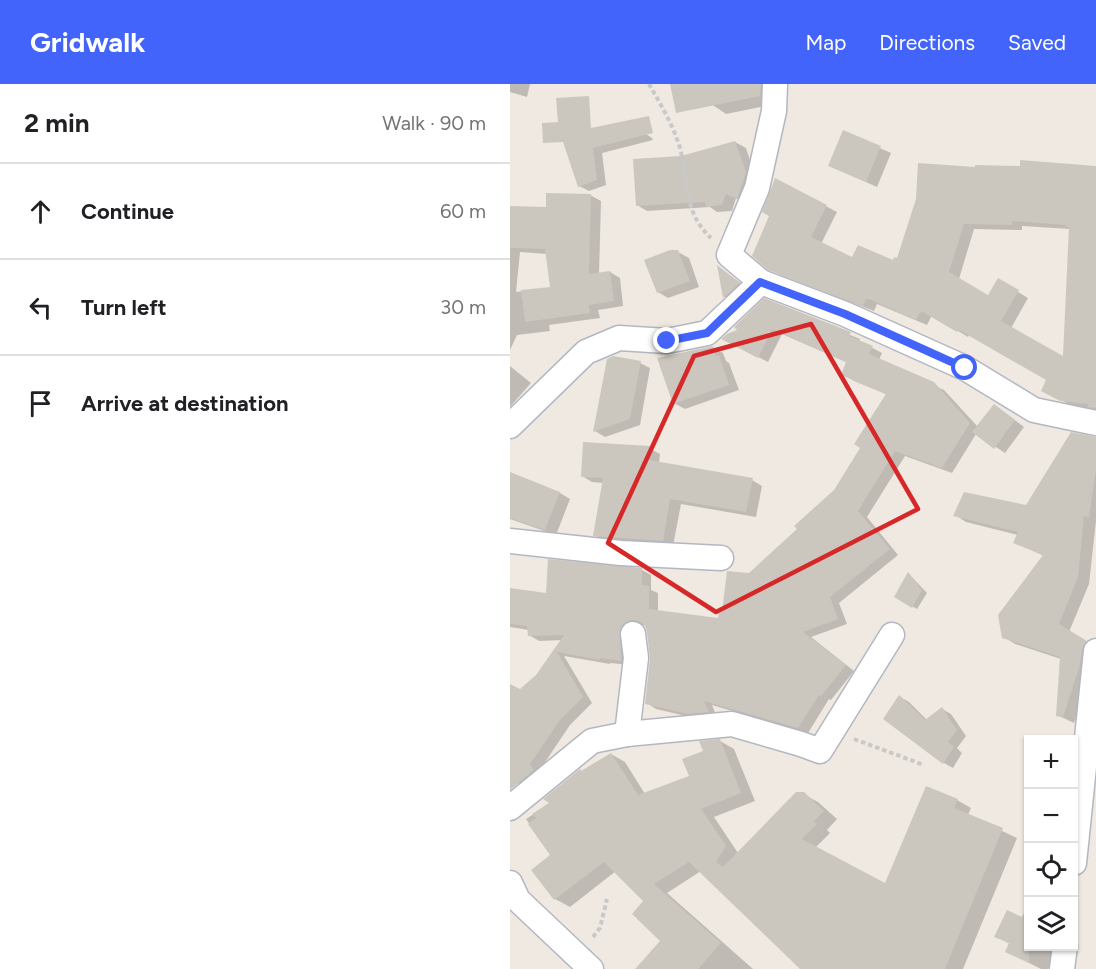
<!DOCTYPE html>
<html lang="en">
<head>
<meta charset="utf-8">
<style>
	:root { --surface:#fff; --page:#f6f6f6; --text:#202124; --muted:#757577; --line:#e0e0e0; --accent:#4264fb }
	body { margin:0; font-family:Figtree,sans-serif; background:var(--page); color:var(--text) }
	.controls { position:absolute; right:18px; bottom:18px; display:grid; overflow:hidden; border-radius:0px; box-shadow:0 2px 4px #0004 }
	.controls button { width:54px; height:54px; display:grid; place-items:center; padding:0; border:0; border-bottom:2px solid var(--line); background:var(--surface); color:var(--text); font:30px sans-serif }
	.stop { position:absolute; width:18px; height:18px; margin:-14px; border:4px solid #4264fb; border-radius:50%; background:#fff }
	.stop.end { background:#4264fb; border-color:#fff; box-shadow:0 2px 6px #0008 }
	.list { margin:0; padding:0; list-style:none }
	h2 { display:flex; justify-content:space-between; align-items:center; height:78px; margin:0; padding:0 24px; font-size:26px }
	h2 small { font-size:20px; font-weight:400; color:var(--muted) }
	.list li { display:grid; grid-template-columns:39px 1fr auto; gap:18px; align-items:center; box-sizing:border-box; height:96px; padding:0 24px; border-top:2px solid var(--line) }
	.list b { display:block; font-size:22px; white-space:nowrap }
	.list em { font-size:20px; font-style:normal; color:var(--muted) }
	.icon { flex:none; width:33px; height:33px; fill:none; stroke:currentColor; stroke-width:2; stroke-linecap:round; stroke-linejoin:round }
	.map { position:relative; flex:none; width:586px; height:885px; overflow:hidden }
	header { display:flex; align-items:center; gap:36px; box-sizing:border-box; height:84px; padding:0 30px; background:var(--accent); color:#fff }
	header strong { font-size:28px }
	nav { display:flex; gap:33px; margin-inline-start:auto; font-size:21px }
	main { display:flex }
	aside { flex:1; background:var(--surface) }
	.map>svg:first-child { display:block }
	.shadow { fill:#0003; fill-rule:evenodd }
	.building { fill:#cbc7bf; fill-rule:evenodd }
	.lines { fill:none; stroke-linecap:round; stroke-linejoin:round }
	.street-casing { stroke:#b4b7c1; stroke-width:27 }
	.path { stroke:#c9c9c9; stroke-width:4; stroke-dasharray:4.5 3; stroke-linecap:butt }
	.street { stroke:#fff; stroke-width:24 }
	.route { stroke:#4264fb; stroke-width:8 }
	.marked { fill:none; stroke:#d62828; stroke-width:4.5; stroke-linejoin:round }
</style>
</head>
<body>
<header>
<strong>Gridwalk</strong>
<nav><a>Map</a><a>Directions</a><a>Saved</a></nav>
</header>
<main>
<aside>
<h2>2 min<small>Walk · 90 m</small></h2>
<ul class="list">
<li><svg class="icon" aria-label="ahead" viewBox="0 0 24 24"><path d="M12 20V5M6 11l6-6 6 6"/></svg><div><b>Continue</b></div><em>60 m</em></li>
<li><svg class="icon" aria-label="left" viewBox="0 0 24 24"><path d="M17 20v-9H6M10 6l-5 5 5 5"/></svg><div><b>Turn left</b></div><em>30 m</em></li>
<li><svg class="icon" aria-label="arrive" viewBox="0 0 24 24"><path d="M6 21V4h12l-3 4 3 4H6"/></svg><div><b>Arrive at destination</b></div></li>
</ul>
</aside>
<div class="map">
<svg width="586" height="885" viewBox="0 0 586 885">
	<rect width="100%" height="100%" fill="#efe9e1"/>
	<!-- shadow -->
	<g class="shadow">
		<path d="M0,0H20L17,13L0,8Z"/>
		<path d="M172,0H264L265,20L216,30Z"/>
		<path d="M50,43L133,48L142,54L143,56L92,69L96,101L79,107L69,102Z"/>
		<path d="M333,48L381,69L367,103L320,82Z"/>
		<path d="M225,58L236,64L246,95L237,120L226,114L222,127L207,128L200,123L137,127L127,121L171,74Z"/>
		<path d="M467,84H586V326L562,322L533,306L538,295L460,250L458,253L422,231L417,241L367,220L364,227L271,191L259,184L261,132L266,96L327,128L311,160L343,175L383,178L388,176ZM512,142L560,145L554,275L501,244L518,214L488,196L478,213L449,195L464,145L512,146Z"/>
		<path d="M80,111L91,117L89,190L100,188L110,194L113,222L88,226L90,234L39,241L40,247L7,251L0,266V123L37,125ZM10,168L37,170L42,204L6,208Z"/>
		<path d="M168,168L179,174L189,203L158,214L148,208Z"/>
		<path d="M209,184L239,205L224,219L215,213Z"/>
		<path d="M255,216L350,255L349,257L372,269L369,276L434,306L468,343L494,328L514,343L495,369L466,350L442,389L395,372L357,433L388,471L329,519L337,540L301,553L344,587L321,616L319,615L298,649L202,621L207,633L189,635L146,625L137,619L142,575L139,548L136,541H132L125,543L121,581L100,579V580L54,572L82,619L60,641L17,705L2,696L0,700V601L10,607L28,592L52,556L29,557L19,551V546L0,543V505L37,510L132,486L141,491V506L148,509V528L210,536L239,491L289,445L325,407L352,363L378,311L342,296L338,279L272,250L258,278L223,260L229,247Z"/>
		<path d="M202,263L213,269L216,277L219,279L229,306L175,325L164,319Z"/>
		<path d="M98,276L130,279L140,284L130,341L95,353L85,347Z"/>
		<path d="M0,282L21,299L0,323Z"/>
		<path d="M586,354V437L579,500L559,548L586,564L581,588L564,639L547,631L551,575L505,560L494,553L534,472L505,458L508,451L456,438L445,431L517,423Z"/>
		<path d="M139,364L150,370L149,379L242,396L252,402L246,433L171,420L163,462L95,457L85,451L93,399L82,398L72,392Z"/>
		<path d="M0,390L50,409L60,415L46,451L0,435Z"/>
		<path d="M399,490L417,509L407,525L386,513Z"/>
		<path d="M390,613L399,618L417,636L432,625L441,630L456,652L447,664L452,669L443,684L434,679Z"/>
		<path d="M210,657L224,665L245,717L204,733L228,769L293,710L308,718L327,735L317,746L320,749L305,764L376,801L447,716L461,724L458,731L507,754L453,885H292L191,787L157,809L243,885H127L153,857L135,817L106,787L60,823L45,815L23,786L42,771L16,735L42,719L72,688L101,670L115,678L135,710L181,693L195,668Z"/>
		<path d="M518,708V721L514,718Z"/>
		<path d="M486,852L518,862H549L538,885H531L496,867L500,860Z"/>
	</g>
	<!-- building -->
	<g class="building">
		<path d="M160,0H251L250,12L166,29Z"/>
		<path d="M79,12L81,44L139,32L143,49L83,64L87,96L68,103L53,58L33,59L32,39L48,38L46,14Z"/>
		<path d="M333,46L371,62L356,98L318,82Z"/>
		<path d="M225,57L236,88L227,115L216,110L212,121L196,123L195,118L126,122L123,75L171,72Z"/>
		<path d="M510,76L586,82V324L577,323L579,320L550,317L531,307L536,296L449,246L447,248L411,227L406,236L359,215H356L353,222L258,186L242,172L259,132L252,128L265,94L317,121L301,153L342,173L348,161L383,176L384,173L387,174L406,115L408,79L465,83V81L510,82ZM502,137L556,141V143H559L553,272L491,237L509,206L488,194L478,211L439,188L454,140L502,141Z"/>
		<path d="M36,109L81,110L79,190L100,187L104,217L79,221L80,229L15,238L11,206L40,203L35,165L0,164V122L36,123Z"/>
		<path d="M160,166H168L180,197L147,209L134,176Z"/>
		<path d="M207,181L230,199L213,214Z"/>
		<path d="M254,214L341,248L339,252L363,262L359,270L424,298L460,339L432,384L385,367L348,427L380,465L320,513L328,535L293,548L336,581L311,612L309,611L288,644L194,617L199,628L178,630L135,620L140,575L137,548L135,542L129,537L121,536L114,539L110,545L111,577L90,574V576L47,568L73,613L50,636L20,680L24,686L0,706V600L10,605L26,591L54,551L18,552L17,542L0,540V504L36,509L38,475L132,484V501L139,502V525L208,534L209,528H212L217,487L239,489L287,445L284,442L324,406L350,364L344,360L376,310L331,291L336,278L262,245L248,274L211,255L217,250L227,246L224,243Z"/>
		<path d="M203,262L206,272L209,271L219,301L163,320L147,274Z"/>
		<path d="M103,272L131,277L120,335L83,348L97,275Z"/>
		<path d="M484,320L505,336L484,365L462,348Z"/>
		<path d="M561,348L586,353V385L579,434L574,432L568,493L549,540L577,557L572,565L570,581L553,633L546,632L550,573L492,554L488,531L533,471L503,459L508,448L443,432L454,408L516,421Z"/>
		<path d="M73,358L140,362L139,376L243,394L236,428L160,415L153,457L83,452L93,394L71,393Z"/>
		<path d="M0,388L50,408L35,446L0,434Z"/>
		<path d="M398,488L412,506L402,524L384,513Z"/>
		<path d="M389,611L415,636L432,623L447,646L438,658L444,663L433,680L373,635Z"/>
		<path d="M210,655L231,709L191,725L216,762L206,778L213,783L286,708H294L314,727L304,737L307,740L292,755L375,799L416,702L448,715L444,724L493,744L435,885H290L179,778L144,800L211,859L188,885H125L150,857L122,830L133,817L94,778L44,816L21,786L40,771L18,740L26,734L22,730L39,719L33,715L70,685L71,687L101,669L128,711L179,692L172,675L193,667L189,657Z"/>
		<path d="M519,818V879L495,868L499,859L484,853L497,826L512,833Z"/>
	</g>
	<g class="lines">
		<defs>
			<g id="street">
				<path d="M265,0L264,27L247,104L219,171L251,198L335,230L455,284L524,326L586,339"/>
				<path d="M0,342L76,268L109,254L157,257L197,249L251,198"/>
				<path d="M0,457L111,469L211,474"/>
				<path d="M117,650L126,574L123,550"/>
				<path d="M0,724L82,657L117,650L222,640L291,660L310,667L382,551"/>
				<path d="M564,779L586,567"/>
				<path d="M0,799L8,816L81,885"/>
				<path d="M552,885L555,862"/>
			</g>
		</defs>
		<!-- street casing -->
		<use href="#street" class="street-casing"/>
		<!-- path -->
		<g class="path">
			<path d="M139,0C151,21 165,44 171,68C178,99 174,129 201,154"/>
			<path d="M344,655L414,681"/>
			<path d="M83,853L90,844L97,815"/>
		</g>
		<!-- street -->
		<use href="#street" class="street"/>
	</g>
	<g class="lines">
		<!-- route -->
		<path class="route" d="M157,257L197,249L250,198L335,230L455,284"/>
	</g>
	<!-- marked area -->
	<path class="marked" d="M301,240L408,425L206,528L98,459L184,272Z"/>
</svg>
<div class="controls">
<button>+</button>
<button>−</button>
<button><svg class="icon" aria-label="locate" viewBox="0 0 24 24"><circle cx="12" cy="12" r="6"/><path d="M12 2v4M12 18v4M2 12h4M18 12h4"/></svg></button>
<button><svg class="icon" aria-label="layers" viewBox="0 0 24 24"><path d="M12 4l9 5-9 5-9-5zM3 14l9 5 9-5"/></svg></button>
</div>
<div class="stop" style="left:455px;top:284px"></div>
<div class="stop end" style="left:157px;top:257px"></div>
</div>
</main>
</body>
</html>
